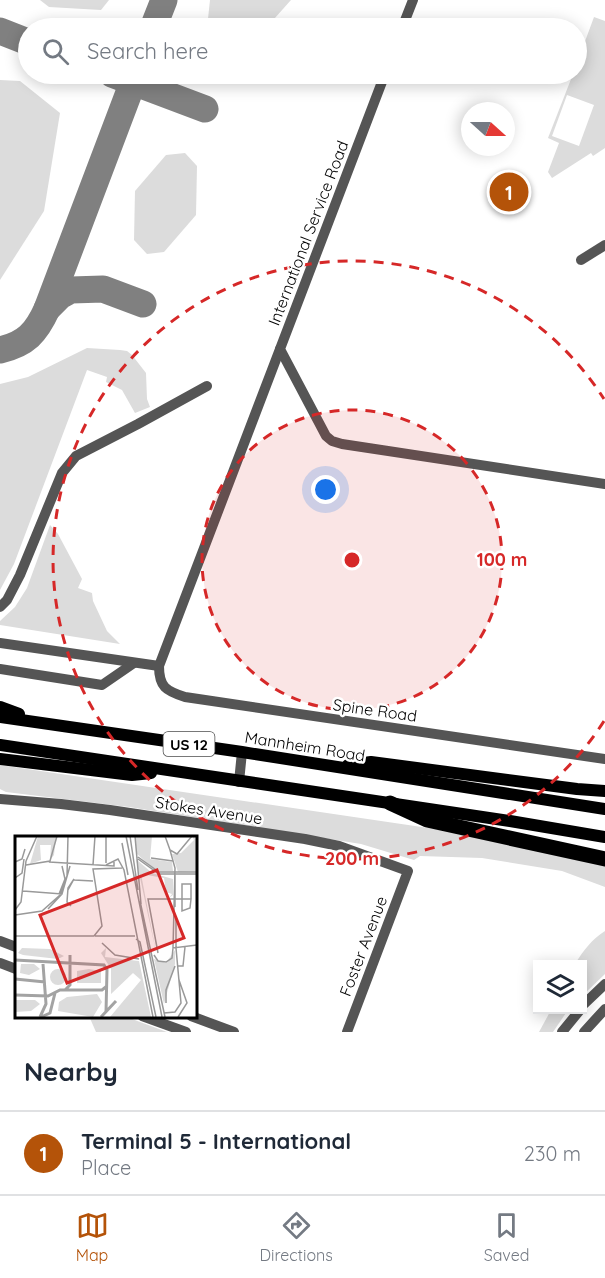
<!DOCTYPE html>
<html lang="en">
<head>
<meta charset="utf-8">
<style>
	:root { --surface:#fff; --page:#f6f6f7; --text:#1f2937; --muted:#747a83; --line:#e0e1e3; --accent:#b45309 }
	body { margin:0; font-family:Quicksand,sans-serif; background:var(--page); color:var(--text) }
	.controls { position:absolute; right:18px; bottom:18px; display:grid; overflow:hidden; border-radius:0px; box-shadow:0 3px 15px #0003 }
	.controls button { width:54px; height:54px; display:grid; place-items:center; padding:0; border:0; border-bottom:2px solid var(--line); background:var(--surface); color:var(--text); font:30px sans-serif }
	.compass { position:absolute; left:461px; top:102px; width:54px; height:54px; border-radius:50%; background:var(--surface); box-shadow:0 3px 15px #0003; rotate:111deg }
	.you { position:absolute; left:326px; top:490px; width:21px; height:21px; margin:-15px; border:4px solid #fff; border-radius:50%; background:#1a73e8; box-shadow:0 0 0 9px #1a73e833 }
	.badge { display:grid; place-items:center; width:39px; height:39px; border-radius:50%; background:var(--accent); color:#fff; font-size:20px; font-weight:700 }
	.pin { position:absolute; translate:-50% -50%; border:3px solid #fff; box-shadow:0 2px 6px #0006 }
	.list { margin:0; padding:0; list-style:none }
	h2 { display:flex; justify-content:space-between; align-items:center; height:78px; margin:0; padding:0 24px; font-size:26px }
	h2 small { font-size:20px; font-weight:400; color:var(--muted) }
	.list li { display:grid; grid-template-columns:39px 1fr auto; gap:18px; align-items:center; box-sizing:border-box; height:84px; padding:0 24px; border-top:2px solid var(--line) }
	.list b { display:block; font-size:22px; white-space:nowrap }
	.list p { margin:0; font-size:20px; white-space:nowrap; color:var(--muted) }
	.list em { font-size:20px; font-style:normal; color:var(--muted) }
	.icon { flex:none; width:33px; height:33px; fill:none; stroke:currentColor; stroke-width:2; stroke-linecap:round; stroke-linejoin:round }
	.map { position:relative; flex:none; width:605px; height:1032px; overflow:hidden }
	.search { position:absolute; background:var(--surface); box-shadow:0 3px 15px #0003; left:18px; right:18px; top:18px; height:66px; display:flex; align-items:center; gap:15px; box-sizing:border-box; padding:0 21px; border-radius:33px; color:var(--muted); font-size:22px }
	.sheet { height:162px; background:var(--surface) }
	nav { display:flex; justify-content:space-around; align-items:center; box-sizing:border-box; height:84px; border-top:2px solid var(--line); background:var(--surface); font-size:16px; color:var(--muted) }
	nav a { display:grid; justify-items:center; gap:3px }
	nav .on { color:var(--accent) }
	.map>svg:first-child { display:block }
	.green { fill:#dcdcdc; fill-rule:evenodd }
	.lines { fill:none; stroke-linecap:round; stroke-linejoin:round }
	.taxiway { stroke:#808080; stroke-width:27 }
	.minor { stroke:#555; stroke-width:10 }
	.major { stroke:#000; stroke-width:12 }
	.highway { stroke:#000; stroke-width:15 }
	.ring { fill:none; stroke:#d62828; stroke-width:3; stroke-dasharray:10 8 }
	.labels { text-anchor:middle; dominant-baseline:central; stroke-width:5; stroke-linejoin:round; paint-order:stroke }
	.shield { fill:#fff; stroke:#4c4c4c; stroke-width:1.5 }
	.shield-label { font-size:15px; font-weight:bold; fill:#000 }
	.street-label { font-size:16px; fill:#000; stroke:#fff }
	.inset-river { fill:none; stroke:#a3a3a3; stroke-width:3 }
	.inset-road { fill:none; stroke:#999; stroke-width:1.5 }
	.view { fill:#d62828; fill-opacity:0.15; stroke:#d62828; stroke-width:3 }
	.inset-edge { fill:none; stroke:#000; stroke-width:3 }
	.centre { fill:#d62828; stroke:#fff; stroke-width:3 }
	.ring-label { font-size:18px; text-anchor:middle; font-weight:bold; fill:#d62828; stroke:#fff; stroke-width:5; stroke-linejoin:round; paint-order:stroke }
</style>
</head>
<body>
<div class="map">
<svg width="605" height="1032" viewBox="0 0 605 1032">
	<rect width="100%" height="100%" fill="#fff"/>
	<!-- green -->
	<g class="green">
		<path d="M40,0H109L101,10L49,7Z"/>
		<path d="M210,0H291L266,28H207Z"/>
		<path d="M594,17L605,21V148L593,156L591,153L552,178L548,172L559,143L548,138L573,74H576L577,63ZM567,95L594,105L579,146L552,136Z"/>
		<path d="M0,80L20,81L60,113L44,211L0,280Z"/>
		<path d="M185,153L197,166L196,215L164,252L147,254L134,240L135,191L166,155Z"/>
		<path d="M87,348L120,350L127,351L132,355L146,373L147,399L150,407L135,413L122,390L106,382L107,377L87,370L14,564L0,590V384L28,377Z"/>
		<path d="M50,525L58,534L82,579L78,588L92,593L93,601L107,631L120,644L0,625V621L15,607L27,588Z"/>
		<path d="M0,765L442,830L605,866V887L562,871L482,858L420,856L414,860L361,844L129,807L6,792L0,789Z"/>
		<path d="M605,931V974L583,995L582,964H575C583,951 592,939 605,931Z"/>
		<path d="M551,1010H568L553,1032H539Z"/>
		<path d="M89,1016H124L167,1032H96Z"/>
	</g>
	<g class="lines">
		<!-- taxiway -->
		<g class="taxiway">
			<path d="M153,28L164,0"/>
			<path d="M0,31L28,42"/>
			<path d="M112,74L205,109"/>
			<path d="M47,309L60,296L71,290L103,289L143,304"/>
			<path d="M0,350C26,344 36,333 47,309L136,74"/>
		</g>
		<!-- minor -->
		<g class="minor">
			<path d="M402,28L413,0"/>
			<path d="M385,74L280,349L326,436L332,441L342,444L605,484"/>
			<path d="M581,260L605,245"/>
			<path d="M280,349L159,666C159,687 166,691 185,697L605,759"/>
			<path d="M0,607L7,600L20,575L62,473L76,456L138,424L207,386"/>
			<path d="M0,643L159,666"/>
			<path d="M0,669L102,685L134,663"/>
			<path d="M239,782L242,752"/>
			<path d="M0,799L61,804L110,810L305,839L339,846L408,871L347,1032"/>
			<path d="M0,941L16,947"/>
			<path d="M0,963L16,969"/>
			<path d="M582,1006L605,984"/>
			<path d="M142,1016L186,1032"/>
			<path d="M191,1016L234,1032"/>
			<path d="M562,1032L580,1010"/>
			<path d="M584,1032L605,1009"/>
		</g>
		<!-- major -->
		<g class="major">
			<path d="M0,707L19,714"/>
			<path d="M0,717L242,752L605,809"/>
			<path d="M0,745L510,821L605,837"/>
			<path d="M0,759L132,775L151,773"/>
			<path d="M348,765L371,762L577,789L605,791"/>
		</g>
		<!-- highway -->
		<path class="highway" d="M390,803L427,820L605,859"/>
	</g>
	<!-- distance rings -->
	<circle cx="352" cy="560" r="150" fill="#d62828" fill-opacity=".12"/>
	<g class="ring">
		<circle cx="352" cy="560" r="150"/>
		<path d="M604 721A299 299 0 1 1 604 399"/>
	</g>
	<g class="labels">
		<!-- shield labels -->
		<rect class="shield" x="163.5" y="732" width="51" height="24" rx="4.5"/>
		<g class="shield-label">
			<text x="189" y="744">US 12</text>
		</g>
		<!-- street labels -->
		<g class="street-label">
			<text transform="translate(308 233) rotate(-69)">International Service Road</text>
			<text transform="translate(375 710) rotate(8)">Spine Road</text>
			<text transform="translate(305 746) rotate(9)">Mannheim Road</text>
			<text transform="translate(209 810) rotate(9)">Stokes Avenue</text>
			<text transform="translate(363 946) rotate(-69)">Foster Avenue</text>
		</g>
	</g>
	<!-- overview -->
	<g transform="translate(15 836)">
		<rect width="182" height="182" fill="#fff"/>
		<path d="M23,0H41L39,19L35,24L36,9H25L26,24L15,28ZM121,0H137L135,23L157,26L158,35H141L121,17ZM177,0H180L182,7L181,35L163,36L157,18L166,17L179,4ZM121,23L137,37L158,43V59L154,62L157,58L151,56L149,42L126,38L141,116ZM7,112L35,113L49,120L43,123L8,119L3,117ZM91,112L90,121L124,125L136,181H95L126,144L118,137L96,158V133L86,117ZM160,114V128L149,168L139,123L151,127ZM6,128H19L25,133L14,139L5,137ZM74,133L86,135V147H62V135ZM35 141a8 8 0 1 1 16 0a8 8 0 1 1-16 0ZM82,158L87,166L78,181L43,175L44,166L52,161ZM0,164H20L25,168L16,175L0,176Z" fill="#dcdcdc"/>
		<path class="inset-river" d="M0,124L89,129L92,134L91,176M0,143L30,146M50,154L55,149V119M0,159L33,160L45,154H87L92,150M25,181L31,168L28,128M26,181L35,177L40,157M86,181L101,165"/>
		<path class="inset-road" d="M91,0V27M111,0L147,181M115,0L123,54M120,0L126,68M150,0L155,14L162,18L177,0M107,7L113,39M155,14L160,32L158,112L182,109M123,21L144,36H182M136,22L158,25M123,23L144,38H182M11,25L22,0M0,26L7,23L10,13M34,26L99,30V26M11,29L35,25L42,0M78,29L80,0M91,29L103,23L109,34L138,181M160,39V71M0,42L7,37L9,23M59,44L78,45M53,54L59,43L53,52L52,66L56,70M8,55L47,58L55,30M44,58L50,43L47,30M125,65L150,181M33,73L47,58M0,74L6,66L11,25M0,79L27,75L45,59L52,40L53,0M161,81V112M0,100H79L87,90L78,33L107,32M80,100H120M121,103L125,106L141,181M87,107L100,119L124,123M143,117L133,63H167V75L175,72L176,63H167V48H176V63M139,119L143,125L151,126L157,122L158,112M162,130H168L170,111M151,167V154L160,130M149,177L160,176L166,167L161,112M163,181L172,167L164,144"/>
		<path class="view" d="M142,34L169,102L52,147L25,79Z"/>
		<rect width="182" height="182" class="inset-edge"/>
	</g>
	<circle cx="352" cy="560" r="9" class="centre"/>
	<g class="ring-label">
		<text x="502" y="566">100 m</text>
		<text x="352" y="865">200 m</text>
	</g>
</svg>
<div class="controls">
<button><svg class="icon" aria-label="layers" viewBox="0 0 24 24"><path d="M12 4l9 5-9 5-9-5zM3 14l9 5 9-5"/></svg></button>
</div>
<svg class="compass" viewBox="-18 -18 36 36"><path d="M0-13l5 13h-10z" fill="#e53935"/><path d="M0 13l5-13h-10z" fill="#747a83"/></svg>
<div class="you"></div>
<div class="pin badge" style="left:509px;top:192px">1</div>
<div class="search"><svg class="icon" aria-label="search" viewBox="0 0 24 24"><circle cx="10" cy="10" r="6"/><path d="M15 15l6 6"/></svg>Search here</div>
</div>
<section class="sheet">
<h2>Nearby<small></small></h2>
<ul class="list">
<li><span class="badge">1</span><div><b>Terminal 5 - International</b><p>Place</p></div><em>230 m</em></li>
</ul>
</section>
<nav>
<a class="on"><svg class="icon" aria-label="map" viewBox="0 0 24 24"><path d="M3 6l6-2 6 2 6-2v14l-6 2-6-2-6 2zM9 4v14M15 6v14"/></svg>Map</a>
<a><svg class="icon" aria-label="directions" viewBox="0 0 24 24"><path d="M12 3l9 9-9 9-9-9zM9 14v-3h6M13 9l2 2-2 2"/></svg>Directions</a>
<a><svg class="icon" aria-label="saved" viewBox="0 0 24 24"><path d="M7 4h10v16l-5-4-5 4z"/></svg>Saved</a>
</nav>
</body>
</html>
